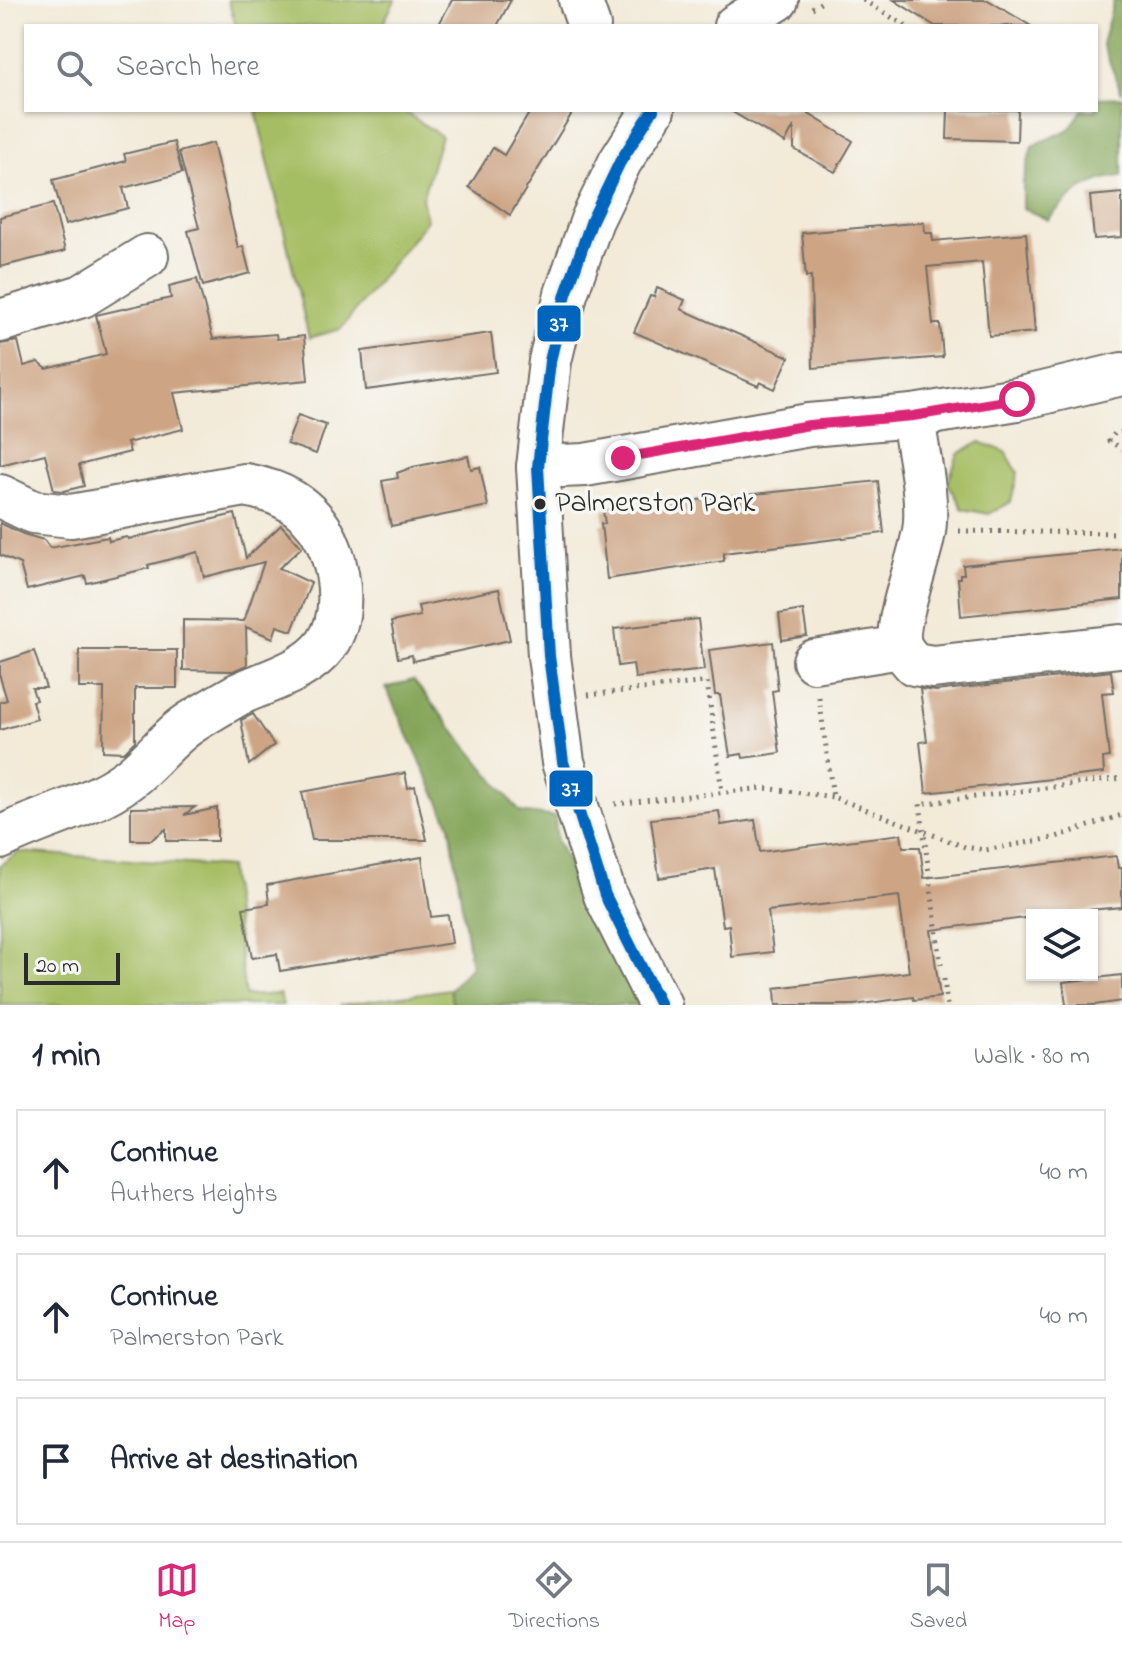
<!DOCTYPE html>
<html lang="en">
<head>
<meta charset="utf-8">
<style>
	:root { --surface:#fff; --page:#f6f6f7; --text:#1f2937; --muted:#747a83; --line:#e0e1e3; --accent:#db2777 }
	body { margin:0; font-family:"Indie Flower",sans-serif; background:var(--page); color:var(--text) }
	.controls { position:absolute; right:24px; bottom:24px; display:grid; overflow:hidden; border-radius:0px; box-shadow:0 2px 6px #0004 }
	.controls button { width:72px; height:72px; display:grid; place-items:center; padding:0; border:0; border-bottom:2px solid var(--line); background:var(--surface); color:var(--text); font:40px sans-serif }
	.scale { position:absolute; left:24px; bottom:20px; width:96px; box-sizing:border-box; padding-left:8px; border:4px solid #2b2b2b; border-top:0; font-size:22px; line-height:28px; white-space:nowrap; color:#2b2b2b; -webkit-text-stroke:6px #f6f6f2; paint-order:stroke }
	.stop { position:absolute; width:24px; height:24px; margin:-18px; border:6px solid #db2777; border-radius:50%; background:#fff }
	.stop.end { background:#db2777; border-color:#fff; box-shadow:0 2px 8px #0008 }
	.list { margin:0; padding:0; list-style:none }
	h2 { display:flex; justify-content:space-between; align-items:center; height:104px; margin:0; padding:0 32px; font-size:34px }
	h2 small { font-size:26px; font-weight:400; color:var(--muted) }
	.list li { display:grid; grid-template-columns:52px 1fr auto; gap:24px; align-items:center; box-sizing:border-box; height:128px; margin:0 16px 16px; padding:0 16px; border:2px solid var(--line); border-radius:0px }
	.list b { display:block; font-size:30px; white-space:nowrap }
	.list p { margin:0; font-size:26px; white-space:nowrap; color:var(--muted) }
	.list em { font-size:26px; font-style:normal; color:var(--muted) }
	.icon { flex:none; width:44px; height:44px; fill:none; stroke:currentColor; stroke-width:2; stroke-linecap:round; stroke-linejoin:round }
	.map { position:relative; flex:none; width:1122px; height:1005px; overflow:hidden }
	.search { position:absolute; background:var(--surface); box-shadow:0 2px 6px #0004; left:24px; right:24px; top:24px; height:88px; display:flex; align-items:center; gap:20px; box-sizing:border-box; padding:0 28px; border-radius:0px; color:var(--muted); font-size:30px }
	.sheet { height:536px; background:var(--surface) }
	nav { display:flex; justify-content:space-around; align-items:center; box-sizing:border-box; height:112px; border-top:2px solid var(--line); background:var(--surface); font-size:22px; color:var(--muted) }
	nav a { display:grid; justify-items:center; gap:4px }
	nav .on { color:var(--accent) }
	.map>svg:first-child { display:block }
	.green { fill:#a6be63; stroke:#687447; stroke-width:2 }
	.forest { fill:#84a559; stroke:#586842; stroke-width:2 }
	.building { fill:#cda484 }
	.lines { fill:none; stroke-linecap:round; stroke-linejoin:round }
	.minor-casing { stroke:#716e68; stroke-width:46 }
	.path { stroke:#716e68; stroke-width:5; stroke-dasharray:2 6; stroke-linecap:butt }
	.minor { stroke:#fff; stroke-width:42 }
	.bus-1-casing { stroke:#f6f6f2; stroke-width:18 }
	.bus-1 { stroke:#0065bd; stroke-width:12 }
	.route { stroke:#db2777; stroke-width:10 }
	.bus-dot { fill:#2b2b2b; stroke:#f6f6f2; stroke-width:3 }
	.labels { text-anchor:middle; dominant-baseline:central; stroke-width:7; stroke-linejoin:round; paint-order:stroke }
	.bus-label { font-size:30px; fill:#2b2b2b; stroke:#f6f6f2; text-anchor:start }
	.line-badge { stroke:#f6f6f2; stroke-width:3 }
	.badge-label { font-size:22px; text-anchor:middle; font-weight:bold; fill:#fff }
</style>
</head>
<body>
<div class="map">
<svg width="1122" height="1005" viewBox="0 0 1122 1005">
	<rect width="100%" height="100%" fill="#f6f6f2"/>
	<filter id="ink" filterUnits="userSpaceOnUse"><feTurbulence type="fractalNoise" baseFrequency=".0125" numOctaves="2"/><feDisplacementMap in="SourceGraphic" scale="16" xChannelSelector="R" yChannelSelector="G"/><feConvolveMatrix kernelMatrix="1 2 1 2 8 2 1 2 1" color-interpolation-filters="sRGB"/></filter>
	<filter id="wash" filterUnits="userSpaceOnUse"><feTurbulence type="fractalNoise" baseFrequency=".006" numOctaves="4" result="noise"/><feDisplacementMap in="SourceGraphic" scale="32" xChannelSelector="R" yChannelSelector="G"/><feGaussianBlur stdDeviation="1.8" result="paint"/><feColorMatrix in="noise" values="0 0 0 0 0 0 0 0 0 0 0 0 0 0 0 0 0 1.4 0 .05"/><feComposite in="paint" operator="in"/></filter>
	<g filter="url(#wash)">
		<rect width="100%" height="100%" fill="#f3ead8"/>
		<!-- green -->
		<g class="green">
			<path d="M228,0H395L382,26H236Z"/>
			<path d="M256,110H402L441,136L422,199L427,220L341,329L309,338Z"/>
			<path d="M980,442L1006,452L1018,473L1011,502L989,514L963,509L948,483L958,454Z"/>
			<path d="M19,852L229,867L245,996L280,994L283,1005H0V865Z"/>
			<path d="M450,989L453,1005H339Z"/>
		</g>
		<!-- forest -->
		<g class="forest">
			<path d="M1114,0H1122V93L1102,44Z"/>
			<path d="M1122,97V176C1088,179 1070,195 1048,220L1023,208V182L1032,146L1070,129L1082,110H1096V98Z"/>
			<path d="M413,680L520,812L555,817L557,841L638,1005H453L450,989L471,966L450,825L386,688Z"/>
		</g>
		<g id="blocks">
			<!-- building -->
			<g class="building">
				<path d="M452,0H511L497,26H438Z"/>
				<path d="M894,0H988L1031,26H935Z"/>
				<path d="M531,110H574L510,215L469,187L493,148L504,155Z"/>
				<path d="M729,110H802L853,141L835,172L794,149V126L785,143Z"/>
				<path d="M948,110H1018L1017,141L947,139Z"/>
				<path d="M174,142L182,173L123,188L128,208L65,225L53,180L126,161L124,154Z"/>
				<path d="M213,143L238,248L243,246L250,273L203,286L188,231L199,228L179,152Z"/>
				<path d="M1122,193V237L1094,239L1090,196Z"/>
				<path d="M53,204L65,251L0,267V217Z"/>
				<path d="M924,222L925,233H932L933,241L1026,233L1035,332L989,336L982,262L927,267L933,324H940L943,357L813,368L811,276L806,277L802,233Z"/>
				<path d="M197,279L213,339L276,334L277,339L304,336L308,380L174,393L183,429L127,443L130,452L79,465L84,486L64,491L54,490L45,454L0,465V344L18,341L24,366L38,362L47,369L106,354L96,315L171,298L169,286Z"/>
				<path d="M657,288L685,300L681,309L789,357L775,389L760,382L758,386L634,332L650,296L654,297Z"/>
				<path d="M491,333L496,372L366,390L362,351Z"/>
				<path d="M298,415L326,425L316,454L287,444Z"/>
				<path d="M468,456L471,469L480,467L488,506L391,526L382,481L398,478L397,473L413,467Z"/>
				<path d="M878,481L884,533L724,553V561L607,579L601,524H605L603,510Z"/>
				<path d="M235,514L246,558L281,525L302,547L279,568L311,583L292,631L277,626L273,638L246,627L247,665L233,671L183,670V620L244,621L264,562L204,577L198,552L148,565L149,568L87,583L85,576L27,590L20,564L0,555V523L23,534L44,540L50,548L108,537L109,541L127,537L128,539Z"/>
				<path d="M1122,548V599L961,616L958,578H960V574H964L963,565Z"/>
				<path d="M499,589L510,640L413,661L412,655L398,658L391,622L420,616L418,606Z"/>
				<path d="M803,610L807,636L782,640L779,614Z"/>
				<path d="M698,619L704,670L635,678L633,664L618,666L614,629Z"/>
				<path d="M773,642L778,690L772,691L780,753L743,758L742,754L730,756L720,695H715L709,650Z"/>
				<path d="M79,650H177V688H135V741L124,752L103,751L104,688H79Z"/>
				<path d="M34,651L46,688H32L36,700L32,701L37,719L0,730V702L7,700L0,677V662Z"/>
				<path d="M1111,671L1114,692L1102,693L1109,757L1103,758L1104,773L926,793L920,742L927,741L920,689L936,691Z"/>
				<path d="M253,714L274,745L249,765L241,720Z"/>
				<path d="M405,773L408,788L415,786L427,840H312L302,792Z"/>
				<path d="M195,807L184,815L217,808V841H166V829L151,840H131V808Z"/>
				<path d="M719,811L721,825L755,820L760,852L901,834L903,847H920L924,878L1116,856L1118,868H1122V907L1032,915V917L931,930L940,997L914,1000L913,997L854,1005H776L775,988L909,972L899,896L768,911L773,952L732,957L729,925L723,926L715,869L659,878L651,819Z"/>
				<path d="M422,857L431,917L448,915L452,943L280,971L277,954L252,958L243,908L269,904L267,885Z"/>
				<path d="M1122,975V1001L1095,1005H1066L1063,982Z"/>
			</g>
		</g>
	</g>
	<g filter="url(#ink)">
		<use href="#blocks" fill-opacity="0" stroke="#716e68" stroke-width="2"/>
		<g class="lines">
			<defs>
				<g id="minor">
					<path d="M580,0L589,26"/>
					<path d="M735,26L777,0"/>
					<path d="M653,110L620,162L592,220L566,294L550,361L538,467L549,656L563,762L605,895L660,1005"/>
					<path d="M0,321L82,296L147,256"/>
					<path d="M538,467L585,465L809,425L913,416"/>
					<path d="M0,496L33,512L71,516L245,485C286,492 317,511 331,551C341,580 345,618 326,645C306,672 266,681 237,695C223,703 209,711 195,720C169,735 151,763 127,780C90,807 41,817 0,838"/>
					<path d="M1120,646L933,667L914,664C910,659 905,654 902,649C890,627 924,553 925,522C927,486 917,451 913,416L1017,399L1122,374"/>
					<path d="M814,661L901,647"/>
				</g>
			</defs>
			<!-- minor casing -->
			<use href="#minor" class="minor-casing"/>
			<!-- path -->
			<g class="path">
				<path d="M863,0L906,26"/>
				<path d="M812,8L825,0"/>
				<path d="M1122,432L1115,433L1109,441L1122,449"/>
				<path d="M959,531L1122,533"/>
				<path d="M588,695L707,682L722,792"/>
				<path d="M819,697L833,797L965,847L985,850L1053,838L1122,815"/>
				<path d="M615,804L764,788L833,797"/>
				<path d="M941,965L920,804L1122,778"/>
				<path d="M944,979L947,1005"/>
			</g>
			<!-- minor -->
			<use href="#minor" class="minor"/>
			<defs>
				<path id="bus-1" d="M653,110L620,162L592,220L566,294L550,361L538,467L549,656L563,762L605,895L660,1005"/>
			</defs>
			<!-- bus-1 casing -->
			<use href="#bus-1" class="bus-1-casing"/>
			<!-- bus-1 -->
			<use href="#bus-1" class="bus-1"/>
		</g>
	</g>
	<g class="lines" filter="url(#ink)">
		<!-- route -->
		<path class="route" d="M623,458L809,425L913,416L1017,399"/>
	</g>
	<!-- markers -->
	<circle class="bus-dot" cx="540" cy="504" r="7"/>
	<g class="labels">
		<!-- bus labels -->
		<g class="bus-label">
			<text x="555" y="504">Palmerston Park</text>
		</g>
	</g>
	<g class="line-badge">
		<rect x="536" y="304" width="46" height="39" rx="8" fill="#0065bd"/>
		<rect x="548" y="769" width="46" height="39" rx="8" fill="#0065bd"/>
	</g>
	<g class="badge-label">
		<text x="559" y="331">37</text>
		<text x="571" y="796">37</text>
	</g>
</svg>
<div class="controls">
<button><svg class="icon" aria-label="layers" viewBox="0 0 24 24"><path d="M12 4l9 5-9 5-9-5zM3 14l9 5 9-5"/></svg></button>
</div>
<div class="scale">20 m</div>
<div class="stop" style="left:1017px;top:399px"></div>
<div class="stop end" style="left:623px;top:458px"></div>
<div class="search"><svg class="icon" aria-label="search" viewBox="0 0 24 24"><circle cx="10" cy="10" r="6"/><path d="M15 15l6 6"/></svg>Search here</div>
</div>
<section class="sheet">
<h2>1 min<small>Walk · 80 m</small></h2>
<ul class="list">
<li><svg class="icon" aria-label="ahead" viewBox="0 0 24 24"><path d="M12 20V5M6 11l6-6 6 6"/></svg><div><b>Continue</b><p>Authers Heights</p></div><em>40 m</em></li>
<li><svg class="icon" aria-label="ahead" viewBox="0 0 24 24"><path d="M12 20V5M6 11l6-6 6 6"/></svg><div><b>Continue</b><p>Palmerston Park</p></div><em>40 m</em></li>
<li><svg class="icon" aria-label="arrive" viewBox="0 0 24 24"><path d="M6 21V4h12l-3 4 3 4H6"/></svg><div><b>Arrive at destination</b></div></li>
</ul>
</section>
<nav>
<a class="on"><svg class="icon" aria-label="map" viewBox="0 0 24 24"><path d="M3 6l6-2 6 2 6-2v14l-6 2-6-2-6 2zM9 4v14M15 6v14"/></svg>Map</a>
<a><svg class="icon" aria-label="directions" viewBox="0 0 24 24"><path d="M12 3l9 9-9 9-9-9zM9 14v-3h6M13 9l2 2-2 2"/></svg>Directions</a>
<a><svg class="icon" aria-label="saved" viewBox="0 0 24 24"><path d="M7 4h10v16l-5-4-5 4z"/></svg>Saved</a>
</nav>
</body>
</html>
